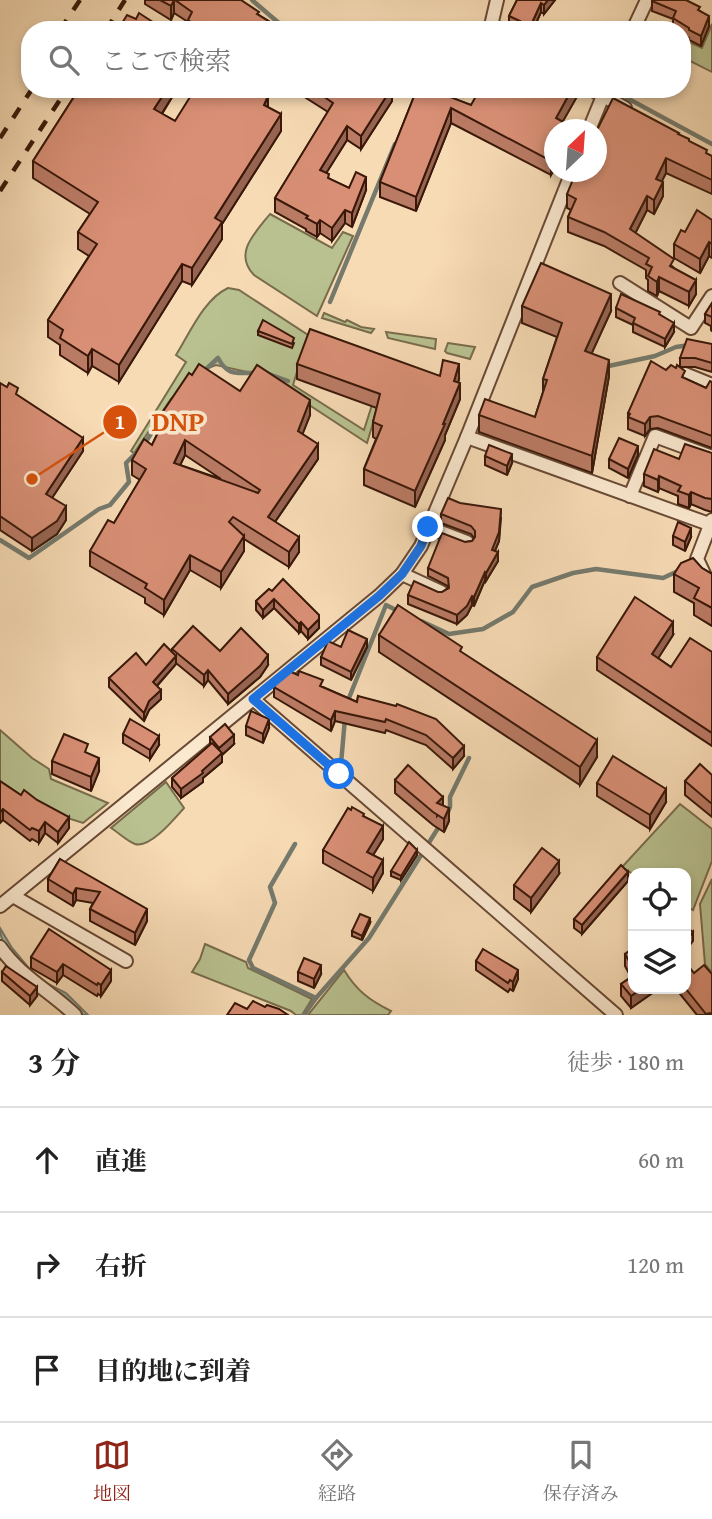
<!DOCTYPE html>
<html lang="ja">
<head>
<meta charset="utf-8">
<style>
	:root { --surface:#fff; --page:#f2f2f2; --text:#222; --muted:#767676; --line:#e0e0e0; --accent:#8f2418 }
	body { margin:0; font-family:"Gentium Book Plus","Noto Serif JP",serif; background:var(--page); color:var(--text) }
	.controls { position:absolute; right:21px; bottom:21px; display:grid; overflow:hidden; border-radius:14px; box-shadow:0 4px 10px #0003 }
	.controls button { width:63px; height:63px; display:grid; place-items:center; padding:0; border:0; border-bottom:2px solid var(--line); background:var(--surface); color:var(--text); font:35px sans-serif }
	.compass { position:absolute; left:544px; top:119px; width:63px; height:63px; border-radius:50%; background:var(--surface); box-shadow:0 4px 10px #0003; rotate:25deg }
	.stop { position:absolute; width:21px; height:21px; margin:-16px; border:5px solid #1a73e8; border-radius:50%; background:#fff }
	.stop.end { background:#1a73e8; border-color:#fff; box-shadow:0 2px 7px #0008 }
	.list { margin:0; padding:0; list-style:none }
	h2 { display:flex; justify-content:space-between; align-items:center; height:91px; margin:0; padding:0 28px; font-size:30px }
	h2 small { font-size:23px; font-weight:400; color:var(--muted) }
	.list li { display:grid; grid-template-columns:46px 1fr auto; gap:21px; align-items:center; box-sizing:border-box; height:105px; padding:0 28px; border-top:2px solid var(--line) }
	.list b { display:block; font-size:26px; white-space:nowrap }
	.list em { font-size:23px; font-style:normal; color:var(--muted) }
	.icon { flex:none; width:38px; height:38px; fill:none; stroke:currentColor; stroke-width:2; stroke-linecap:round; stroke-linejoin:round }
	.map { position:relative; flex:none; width:712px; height:1015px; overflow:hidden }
	.search { position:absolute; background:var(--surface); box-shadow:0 4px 10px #0003; left:21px; right:21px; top:21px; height:77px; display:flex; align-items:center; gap:18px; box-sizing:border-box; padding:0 24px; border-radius:28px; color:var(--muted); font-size:26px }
	.sheet { height:406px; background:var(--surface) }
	nav { display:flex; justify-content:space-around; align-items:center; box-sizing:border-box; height:98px; border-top:2px solid var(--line); background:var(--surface); font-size:19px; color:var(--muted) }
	nav a { display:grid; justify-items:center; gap:4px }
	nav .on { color:var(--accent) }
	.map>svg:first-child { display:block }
	.green { fill:#b9c190; stroke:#796c4c; stroke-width:2 }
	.water { fill:#9dbbaf; stroke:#757a6d; stroke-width:2 }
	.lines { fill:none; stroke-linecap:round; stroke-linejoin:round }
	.stream { stroke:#757a6d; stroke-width:4.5 }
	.minor-casing { stroke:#684934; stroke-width:16 }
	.minor { stroke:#fae8cf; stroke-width:12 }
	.rail { stroke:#391809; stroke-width:4.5; stroke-dasharray:12 12; stroke-linecap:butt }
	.wall { fill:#ba7b65; stroke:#391809; stroke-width:2; fill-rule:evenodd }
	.shaded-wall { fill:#976452; stroke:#391809; stroke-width:2 }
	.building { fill:#d88f75; stroke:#391809; stroke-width:2; fill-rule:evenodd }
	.route { stroke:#1a73e8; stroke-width:9 }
	.leader { fill:none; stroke:#d6520c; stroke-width:2.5 }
	.callout-dot { fill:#d6520c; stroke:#fae8cf; stroke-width:2.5 }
	.mark-label { font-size:21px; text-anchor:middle; font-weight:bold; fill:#fff }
	.callout-label { font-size:28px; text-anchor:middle; font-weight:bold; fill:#d6520c; stroke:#fae8cf; stroke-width:7; stroke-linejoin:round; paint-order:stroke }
</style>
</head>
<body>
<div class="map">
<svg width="712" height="1015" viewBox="0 0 712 1015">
	<rect width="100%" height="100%" fill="#f7dbb5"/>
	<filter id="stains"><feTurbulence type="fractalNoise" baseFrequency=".00286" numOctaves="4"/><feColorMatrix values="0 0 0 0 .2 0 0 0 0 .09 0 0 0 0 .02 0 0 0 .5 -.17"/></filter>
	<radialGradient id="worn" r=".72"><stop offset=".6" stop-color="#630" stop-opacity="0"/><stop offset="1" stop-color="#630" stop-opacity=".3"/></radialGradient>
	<!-- green -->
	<g class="green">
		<path d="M712,24V72L682,57V39L702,48Z"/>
		<path d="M270,214L332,248L343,232L353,236L317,316L254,275C233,253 255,233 270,214Z"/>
		<path d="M228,288L239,290L308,335L293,385L364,430L385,364L391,362L442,377L388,373L367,443L265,376L216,365L203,370L171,399L134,453L131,451L186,362L176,355C190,333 203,300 228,288Z"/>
		<path d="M324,313L345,322L347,320L361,327L374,329L371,333L322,318Z"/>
		<path d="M386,332L436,339L435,349L388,338Z"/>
		<path d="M448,343L475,347L470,359L447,353L445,351Z"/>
		<path d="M0,730L32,758L49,769L51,779L108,803L83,823L36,808L0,792Z"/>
		<path d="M166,782L184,808C175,818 150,849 135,844C127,841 119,833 111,828Z"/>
		<path d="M680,804L712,829V861L693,910L686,906V873L633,874L622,867Z"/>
		<path d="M712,879V973L705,964L700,904Z"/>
		<path d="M205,944L246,962L248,968L312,999L302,1015H296L291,1011L192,972L200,959Z"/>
		<path d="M344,970C357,991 369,1000 391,1011L388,1015H308Z"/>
	</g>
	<!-- water -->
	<path class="water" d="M0,928L12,948L32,972L44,982L66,993L88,1015H83C77,1009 70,1000 63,995C42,983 0,956 0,928Z"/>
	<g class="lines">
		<!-- stream -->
		<g class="stream">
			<path d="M252,0L287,30"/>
			<path d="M439,89L463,96L465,89"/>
			<path d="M627,98L712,144"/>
			<path d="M330,302L395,144"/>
			<path d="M604,367L655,356L676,347L690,345"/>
			<path d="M203,372L218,358C229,378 237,372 257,373"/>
			<path d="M266,373L288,381"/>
			<path d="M144,445L163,414"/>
			<path d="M0,540L29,558L99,509L110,505L129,482L126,463L138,451"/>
			<path d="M421,621L449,634L483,629L513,612L532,587L573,573L596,569L663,578L678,571"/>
			<path d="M347,703L386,605L400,612"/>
			<path d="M341,764L345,718"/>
			<path d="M448,812L450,807V797L469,758"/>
			<path d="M295,844L270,887L275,903L249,960L253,968L316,998L304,1015"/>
			<path d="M316,998L369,938L440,825"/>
		</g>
		<defs>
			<g id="minor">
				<path d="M490,30L497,0"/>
				<path d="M633,30L647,0"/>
				<path d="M591,89L625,108"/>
				<path d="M589,130L605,91"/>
				<path d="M620,283L691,328L712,296"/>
				<path d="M685,374L712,385"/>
				<path d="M467,437L709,524"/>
				<path d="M630,496L655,436L712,457"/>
				<path d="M712,520L697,559L706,578L712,581"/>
				<path d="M428,527L467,542"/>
				<path d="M402,574L441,592"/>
				<path d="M253,699L616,1015"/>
				<path d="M13,896L126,961"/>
				<path d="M0,906L379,596L402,574L421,546L467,437L572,172"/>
				<path d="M0,947C20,976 50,991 75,1015"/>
			</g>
		</defs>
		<!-- minor casing -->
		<use href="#minor" class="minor-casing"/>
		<!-- minor -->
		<use href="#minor" class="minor"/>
		<!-- rail -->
		<g class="rail">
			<path d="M60,30L80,0"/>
			<path d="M106,30L125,0"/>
			<path d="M0,138L32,89"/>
			<path d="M0,191L67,89"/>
		</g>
	</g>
	<!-- wall -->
	<g class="wall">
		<path d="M145,0H241L259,15L283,30H188V22L174,13L171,20L145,4Z"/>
		<path d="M517,0H555L544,14L541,12L533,30H519L509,25V16Z"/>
		<path d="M652,1L700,11L709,26L701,46L689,40V38L682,34V30H676L673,28V19L652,11Z"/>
		<path d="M79,89H177L162,114L175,121L268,107L281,131L222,224V239L192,285L182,281L119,382L92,366L88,373L60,355V345L48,337V320L89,256L78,249V232L90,214L33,178V161Z"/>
		<path d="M292,89H392V101L361,149L347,140L326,173L329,179L349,188L366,190L352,227L345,223L332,241L320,233L317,237L306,231V229L275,212V198L328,112Z"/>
		<path d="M417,89L471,105L579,89V93L562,122L569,130H555V168L551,175L451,123L416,211L380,197V182Z"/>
		<path d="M679,135L707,154L712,156V194L666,173L661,182L663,196L654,214L647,210L635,233L674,268L696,294L689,306L659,291L657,296L648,291V280L646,278V270L604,246L568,232V217L571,210L567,208V194Z"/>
		<path d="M712,220V258L709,256L700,273L674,258V244L685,232Z"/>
		<path d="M712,303V331L711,330V326L705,323V314Z"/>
		<path d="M522,306L611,311L591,354L609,376L592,473L479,432V415L535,417L543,392V379L557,337L522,323Z"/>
		<path d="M616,308L674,332L665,347L633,332V325L616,317Z"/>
		<path d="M258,331L294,343L292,348L258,335Z"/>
		<path d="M712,344V372L695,367H680V358Z"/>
		<path d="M297,364L440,376L459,379L458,382L460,399L445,435V440L415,507L364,485V469L376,439L373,437V422L377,408L297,379Z"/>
		<path d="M666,370L706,388L712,382V448L658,428L650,429L645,436L628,429V413Z"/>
		<path d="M192,375L310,415L302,434L318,459L275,522L299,552L289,567L244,539V551L221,588L190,570L164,615L145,603V598L90,566V551L114,523L140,480L132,475V460L152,445L162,424V413ZM185,455L221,479L180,465Z"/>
		<path d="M0,383L18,396L83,451L52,498L66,520L57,534L32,551L0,530Z"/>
		<path d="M712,453V512L705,510L691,504L689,508L678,504V496L659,488L658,492L644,486V474L679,459Z"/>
		<path d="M638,455L628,478L609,468V459Z"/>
		<path d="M485,456L512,463L507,475L485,465Z"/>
		<path d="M441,514L501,518L499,541L495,551L498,561L486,581L485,580L474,606L472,605L467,615L457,624L408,604V595L442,592L448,588V586L428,576V568L465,542L472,541L474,538L471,534L441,523Z"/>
		<path d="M673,536L691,537L685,551L673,545Z"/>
		<path d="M702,568L712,574V626L694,615V603L674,592V574Z"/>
		<path d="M269,589L319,628L308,639L301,631L299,633L274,608L263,618L256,610V601Z"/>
		<path d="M379,635L597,757L580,785L379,652Z"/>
		<path d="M673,635L658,658L671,667L712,652V746L597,670V657Z"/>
		<path d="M341,647H367L351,680L321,665V657Z"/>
		<path d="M172,649L220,651L268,665L260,677L228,704L208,680L204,686L176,663V664L157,686L161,699L149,710L144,721L109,687V678L146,665L172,652Z"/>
		<path d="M274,687H323L357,702L358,696L464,756L453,769L426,745L386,730L385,733L335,721L331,731L274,697Z"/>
		<path d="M246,726L269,728L263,743L246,735Z"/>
		<path d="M123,734L159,745L150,759L123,743Z"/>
		<path d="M210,737L234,744L222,755V762L203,778V782L181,798L172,787V778L210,745Z"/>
		<path d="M52,761L99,771L91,791L52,774Z"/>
		<path d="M712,775V817L685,795V781Z"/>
		<path d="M395,780L443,806L449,821L444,832L433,825L395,793Z"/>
		<path d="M0,781L69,828L58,843L45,833L39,843L32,839L30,841L3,820Z"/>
		<path d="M597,783L666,802L650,829L597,796Z"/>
		<path d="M364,817L383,839L373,855L383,873L373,891L323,863V850Z"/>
		<path d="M417,855L401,880L391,876V871Z"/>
		<path d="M60,859L147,921L135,945L90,921V909L93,903L76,900L73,906L48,891V879Z"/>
		<path d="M559,874L531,912L514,899V885Z"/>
		<path d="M628,881L582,934L574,928V919Z"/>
		<path d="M370,923L362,940L352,936V931Z"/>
		<path d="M625,954L633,956V989H658L631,1008L621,996V984L631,977L625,966Z"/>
		<path d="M31,957L111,970V981L101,996L98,994L97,996L63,975L57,983L31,968Z"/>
		<path d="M476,961L518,979L513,991L510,989L508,992L476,970Z"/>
		<path d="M2,972L37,996L30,1005L2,981Z"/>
		<path d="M298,972L321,974L314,988L298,981Z"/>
		<path d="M676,989H686L712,1015H697Z"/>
	</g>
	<!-- shaded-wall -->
	<g class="shaded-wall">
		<path d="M174,0V13L171,20V6Z"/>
		<path d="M548,0H555L544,14V5Z"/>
		<path d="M541,3V12L533,30H531V25Z"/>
		<path d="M709,16V26L701,46V36Z"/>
		<path d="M167,89H177L154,126V109Z"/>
		<path d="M391,89H392V101L361,149V136Z"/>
		<path d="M572,89H579V93L558,130L556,118Z"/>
		<path d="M268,96V113L264,105Z"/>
		<path d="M451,108V123L416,211V197Z"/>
		<path d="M281,114V131L222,224V239L192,285V268L215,218Z"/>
		<path d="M347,126V140L320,183V170Z"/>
		<path d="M555,153V168L551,175V161Z"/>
		<path d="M666,158V173L656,193V179Z"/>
		<path d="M366,177V190L352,227V213Z"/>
		<path d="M663,182V196L654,214V200Z"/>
		<path d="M647,196V210L630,244V229Z"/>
		<path d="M345,210V223L332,241V228Z"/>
		<path d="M320,220V233L317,237V224Z"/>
		<path d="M709,242V256L700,273V259Z"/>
		<path d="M182,264V281L119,382V365Z"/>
		<path d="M659,277V291L657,296V282Z"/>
		<path d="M696,280V294L689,306V292Z"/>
		<path d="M611,294V311L585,368V351Z"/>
		<path d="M674,323V332L665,347V339Z"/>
		<path d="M92,349V366L88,373V356Z"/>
		<path d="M609,360V376L592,473V456Z"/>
		<path d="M459,364V379L454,397V381Z"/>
		<path d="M460,383V399L445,435V440L415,507V491Z"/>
		<path d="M310,400V415L298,446V431Z"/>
		<path d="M650,417V429L645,436V424Z"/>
		<path d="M83,438V451L46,507V494Z"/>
		<path d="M185,440V455L174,478V463Z"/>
		<path d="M318,444V459L268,532V517Z"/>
		<path d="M638,446V455L628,478V469Z"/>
		<path d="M512,454V463L507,475V466Z"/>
		<path d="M659,476V488L658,492V480Z"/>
		<path d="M691,492V504L689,508V495Z"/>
		<path d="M66,506V520L57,534L32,551V538Z"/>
		<path d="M501,509L499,541L492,558V550Z"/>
		<path d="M691,528V537L685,551V542Z"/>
		<path d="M244,536V551L221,588V572Z"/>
		<path d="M299,537V552L289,567V552Z"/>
		<path d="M498,552V561L486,581V573Z"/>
		<path d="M190,555V570L164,615V600Z"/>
		<path d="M485,572V580L474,606V597Z"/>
		<path d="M472,596V605L467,615L457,624V615Z"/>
		<path d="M274,599V608L263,618V610Z"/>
		<path d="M319,619V628L308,639V630Z"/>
		<path d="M301,622V631L299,633V624Z"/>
		<path d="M673,622V635L652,668V654Z"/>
		<path d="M367,639V647L351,680V672Z"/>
		<path d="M268,655V665L260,677L228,704V694Z"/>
		<path d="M176,656V664L153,690V682Z"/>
		<path d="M208,670V680L204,686V675Z"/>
		<path d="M161,690V699L149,710L144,721V713L149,701Z"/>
		<path d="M335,711V721L331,731V720Z"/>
		<path d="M269,719V728L263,743V734Z"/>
		<path d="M234,735V744L222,755V762L203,778V782L181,798V789L219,755V748Z"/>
		<path d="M159,736V745L150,759V750Z"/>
		<path d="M597,740V757L580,785V767Z"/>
		<path d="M464,746V756L453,769V758Z"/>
		<path d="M99,758V771L91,791V777Z"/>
		<path d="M666,789V802L650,829V815Z"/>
		<path d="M443,797V809L437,816V803Z"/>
		<path d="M449,808V821L444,832V819Z"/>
		<path d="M3,809V820L0,823V812Z"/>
		<path d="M69,817V828L58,843V832Z"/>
		<path d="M45,822V833L39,843V831Z"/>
		<path d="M383,826V839L367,865V852Z"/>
		<path d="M417,850V855L401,880V876Z"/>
		<path d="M383,860V873L373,891V878Z"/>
		<path d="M559,861V874L531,912V898Z"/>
		<path d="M628,872V881L582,934V925Z"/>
		<path d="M76,888V900L73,906V894Z"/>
		<path d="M147,909V921L135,945V933Z"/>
		<path d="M370,918V923L362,940V936Z"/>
		<path d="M693,932V941L686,950V941Z"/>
		<path d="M63,964V975L57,983V972Z"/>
		<path d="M321,965V974L314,988V979Z"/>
		<path d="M111,970V981L101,996V985Z"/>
		<path d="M518,970V979L513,991V982Z"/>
		<path d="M37,987V996L30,1005V996Z"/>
		<path d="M641,989H658L631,1008V996Z"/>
	</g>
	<!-- building -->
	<g class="building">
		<path d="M160,0H174L171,6Z"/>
		<path d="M175,0H241L259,12L257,14L283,30H202L188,20L192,12Z"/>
		<path d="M517,0H548L544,5L541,3L531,25L525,22L524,23L509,16Z"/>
		<path d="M652,0H686L700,7L698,10L709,16L701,36L689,30V28L673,18L676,11L652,1Z"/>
		<path d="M139,13L165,30H118L127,15L136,19Z"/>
		<path d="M79,89H167L154,109L175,121L195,89H258L268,96L264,105L281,114L215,218L222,222L192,268L182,264L119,365L92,349L88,356L60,338L63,330L48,320L97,244L78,232L98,202L33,161Z"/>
		<path d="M313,89H391L361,136L347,126L320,170L329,174L328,178L349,188L356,172L366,177L352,213L345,210L332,228L320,220L317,224L306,218L308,216L275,198L333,103Z"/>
		<path d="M417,89H430L471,105L480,89H572L556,118L569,125L567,130H555V153L551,161L451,108L416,197L380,182Z"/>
		<path d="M613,98L679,133L678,134L689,139V141L707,150L706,153L712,156V180L666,158L656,179L663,182L654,200L647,196L630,229L674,259L670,266L696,280L689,292L659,277L657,282L648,276L652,267L646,264L649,258L604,232L568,217L576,199L567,194L576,172H597V130Z"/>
		<path d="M697,210L712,220V244L709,242L700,259L674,244L681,230L685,232Z"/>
		<path d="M541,263L611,294L585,351L609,360L592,456L479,415L485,399L535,417L547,380L543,379L562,323L522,306Z"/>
		<path d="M621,294L660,312L659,314L674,323L665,339L633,323L635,318L616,308Z"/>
		<path d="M712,303V317L705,314Z"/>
		<path d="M263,320L294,338L292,344L258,331Z"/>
		<path d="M310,329L440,376L443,360L459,364L454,381L460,383L443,424H445L415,491L364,469L382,426L373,422L380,394L297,364Z"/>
		<path d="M687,339L712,344V363L695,358H680Z"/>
		<path d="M651,361L666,370L671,365L676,368L677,365L685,371L682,377L706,388L710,381L712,382V436L658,416L650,417L645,424L628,417L630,414L628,413Z"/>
		<path d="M199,364L240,391L257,365L310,400L298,431L318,444L268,517L299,537L289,552L233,517L229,522L244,536L221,572L190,555L164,600L145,588L147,584L90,551L108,520L114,523L146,469L132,460L144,439L152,445L166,416L162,413L189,373L192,375ZM185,440L260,490L258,493L174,463Z"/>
		<path d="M0,383L7,387L9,383L18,388L16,394L83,438L46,494L66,506L57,521L32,538L0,516Z"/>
		<path d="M619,438L638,446L628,469L609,459Z"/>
		<path d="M685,444L712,453V499L705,498L691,492L689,495L678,491L681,486L659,476L658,480L644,474L654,449L679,459Z"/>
		<path d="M489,445L512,454L507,466L485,456Z"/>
		<path d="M448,498L460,503L501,509L499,532L492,550L498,552L486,573L485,572L474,597L472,596L467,606L457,615L408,595L414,581L438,592H442L449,588L448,578L428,568L442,533L465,542L472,541L475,537V531L471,526L441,514Z"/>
		<path d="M678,522L691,528L685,542L673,536Z"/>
		<path d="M693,558L702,568L712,574V608L694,598L699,588L674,574L681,563Z"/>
		<path d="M283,579L319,615V619L308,630L301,622L299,624L274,599L263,610L256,601L269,589L272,591Z"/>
		<path d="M635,597L673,622L652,654L671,667L690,638L712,652V733L597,657Z"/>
		<path d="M398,605L462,647L460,651L597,740L580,767L379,635Z"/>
		<path d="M193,626L220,651L241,628L268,655L260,666L228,694L208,670L204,675L172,649Z"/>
		<path d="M348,630L367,639L351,672L321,657L328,641L341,647Z"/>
		<path d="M164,644L176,656L153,682L161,690L149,701L144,713L109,678L136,653L146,665Z"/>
		<path d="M289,671L298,675L299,671L323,680L320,686L357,702L358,696L396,706L397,704L436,719L464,746L453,758L426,735L386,719L385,722L335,711L331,720L274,687L277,681Z"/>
		<path d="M251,711L269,719L263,734L246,726Z"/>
		<path d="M130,719L159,736L150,750L123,734Z"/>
		<path d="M225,724L234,735L219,748L210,737Z"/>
		<path d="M64,734L88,744L85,752L99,758L91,777L52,761Z"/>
		<path d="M212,743L222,753L202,771L203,773L181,789L172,778Z"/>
		<path d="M613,756L666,789L650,815L597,783Z"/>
		<path d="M700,764L712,775V804L685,781Z"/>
		<path d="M408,765L443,797L437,803L449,808L444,819L433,812L395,780Z"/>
		<path d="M0,781L21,795L24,790L37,800L69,817L58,832L45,822L39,831L32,828L30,830L3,809L0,812Z"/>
		<path d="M352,807L364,814L363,816L383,826L367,852L383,860L373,878L323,850L348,808L351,810Z"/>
		<path d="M409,842L417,850L401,876L391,871Z"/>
		<path d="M542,848L559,861L531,898L514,885Z"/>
		<path d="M60,859L147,909L135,933L90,909L100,892L76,888L73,894L48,879Z"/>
		<path d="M621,865L628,872L582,925L574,919Z"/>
		<path d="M360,914L370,918L362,936L352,931Z"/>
		<path d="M686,927L693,932L686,941Z"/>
		<path d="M49,929L111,970L101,985L98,983L97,985L63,964L57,972L31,957Z"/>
		<path d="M483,949L518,970L513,982L510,980L508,983L476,961Z"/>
		<path d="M629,951L633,956V968L625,954Z"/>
		<path d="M304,958L321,965L314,979L298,972Z"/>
		<path d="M686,963L694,973L704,965L712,974V1015L710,1013L706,1014L686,989Z"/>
		<path d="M6,966L37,987L30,996L2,972Z"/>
		<path d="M633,976V989H641L631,996L621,984Z"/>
		<path d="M253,1001L265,1007L267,1005L279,1009L288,1015H227L235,1003L247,1009Z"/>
	</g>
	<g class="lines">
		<!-- route -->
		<path class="route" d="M339,774L253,699L379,596L402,574L421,546L428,527"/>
	</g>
	<!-- callouts -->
	<path class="leader" d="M32 479L120 422"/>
	<g class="callout-dot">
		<circle cx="32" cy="479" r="7"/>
		<circle cx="120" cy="422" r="18"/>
	</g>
	<g class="mark-label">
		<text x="120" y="429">1</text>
	</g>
	<g class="callout-label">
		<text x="178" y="431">DNP</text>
	</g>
	<rect width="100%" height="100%" filter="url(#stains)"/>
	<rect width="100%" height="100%" fill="url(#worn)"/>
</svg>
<div class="controls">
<button><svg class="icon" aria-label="locate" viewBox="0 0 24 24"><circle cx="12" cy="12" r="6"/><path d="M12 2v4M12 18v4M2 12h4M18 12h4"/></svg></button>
<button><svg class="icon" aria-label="layers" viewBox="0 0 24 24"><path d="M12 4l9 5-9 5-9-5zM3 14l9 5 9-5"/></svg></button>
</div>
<svg class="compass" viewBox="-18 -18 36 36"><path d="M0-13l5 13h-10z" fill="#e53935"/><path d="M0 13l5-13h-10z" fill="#767676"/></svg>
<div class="stop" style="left:339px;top:774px"></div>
<div class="stop end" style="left:428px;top:527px"></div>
<div class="search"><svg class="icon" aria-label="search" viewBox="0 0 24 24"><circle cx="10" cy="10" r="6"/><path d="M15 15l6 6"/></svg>ここで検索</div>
</div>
<section class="sheet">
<h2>3 分<small>徒歩 · 180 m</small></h2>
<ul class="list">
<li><svg class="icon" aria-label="ahead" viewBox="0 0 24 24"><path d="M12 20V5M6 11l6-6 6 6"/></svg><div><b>直進</b></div><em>60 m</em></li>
<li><svg class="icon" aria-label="right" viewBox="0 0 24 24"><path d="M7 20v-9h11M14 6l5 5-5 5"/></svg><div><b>右折</b></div><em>120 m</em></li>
<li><svg class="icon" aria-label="arrive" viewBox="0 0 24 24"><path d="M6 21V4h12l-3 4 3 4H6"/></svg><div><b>目的地に到着</b></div></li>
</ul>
</section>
<nav>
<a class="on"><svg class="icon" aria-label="map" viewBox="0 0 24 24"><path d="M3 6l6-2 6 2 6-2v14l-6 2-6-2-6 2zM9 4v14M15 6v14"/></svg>地図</a>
<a><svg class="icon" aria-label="directions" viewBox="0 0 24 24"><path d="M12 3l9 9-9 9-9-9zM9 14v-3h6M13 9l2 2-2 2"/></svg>経路</a>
<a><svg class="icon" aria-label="saved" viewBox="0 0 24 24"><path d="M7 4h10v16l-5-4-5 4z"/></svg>保存済み</a>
</nav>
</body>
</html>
